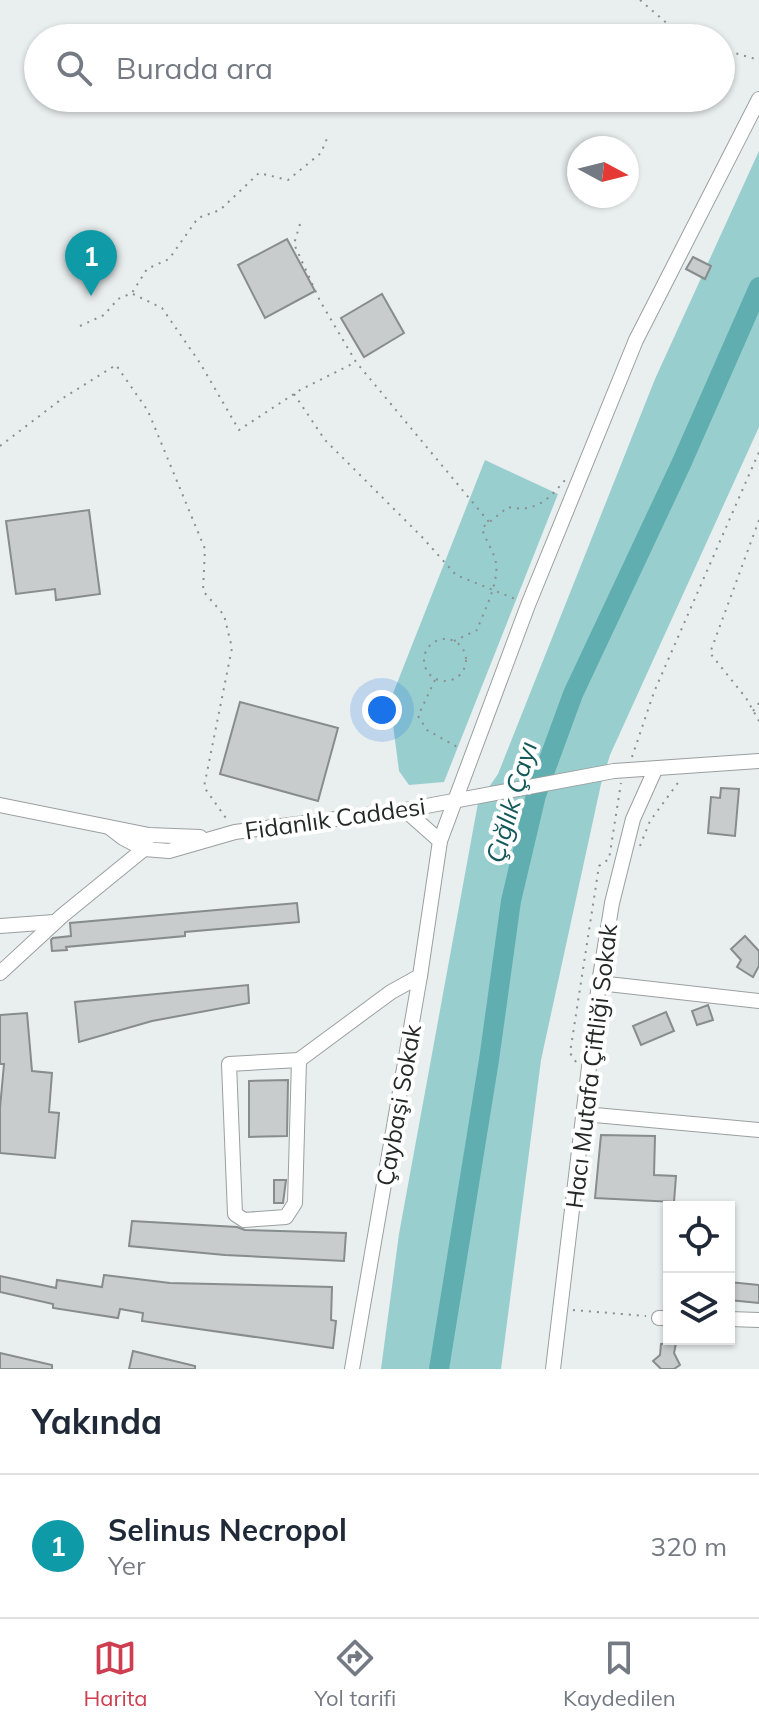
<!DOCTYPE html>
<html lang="tr">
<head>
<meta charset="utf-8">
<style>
	:root { --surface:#fff; --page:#f2f2f3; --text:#1f2937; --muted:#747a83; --line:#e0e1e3; --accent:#ce3e51 }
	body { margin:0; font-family:Mulish,sans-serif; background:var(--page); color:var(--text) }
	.controls { position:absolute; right:24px; bottom:24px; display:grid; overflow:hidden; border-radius:0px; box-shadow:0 2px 6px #0004 }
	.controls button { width:72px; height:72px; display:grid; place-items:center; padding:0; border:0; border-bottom:2px solid var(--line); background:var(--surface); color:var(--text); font:40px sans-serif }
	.compass { position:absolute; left:567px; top:136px; width:72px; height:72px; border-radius:50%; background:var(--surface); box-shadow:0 2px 6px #0004; rotate:97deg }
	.you { position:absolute; left:382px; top:710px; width:28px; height:28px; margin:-20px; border:6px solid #fff; border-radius:50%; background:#1a73e8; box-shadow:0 0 0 12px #1a73e833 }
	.badge { display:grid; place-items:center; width:52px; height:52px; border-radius:50%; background:var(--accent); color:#fff; font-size:26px; font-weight:700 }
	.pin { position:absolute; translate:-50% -66px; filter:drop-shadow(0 2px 4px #0008) }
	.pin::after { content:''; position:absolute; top:42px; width:28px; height:24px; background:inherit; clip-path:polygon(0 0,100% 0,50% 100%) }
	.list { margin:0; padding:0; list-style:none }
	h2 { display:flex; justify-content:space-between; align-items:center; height:104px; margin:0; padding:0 32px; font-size:34px }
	h2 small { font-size:26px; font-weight:400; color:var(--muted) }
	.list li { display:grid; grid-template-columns:52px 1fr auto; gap:24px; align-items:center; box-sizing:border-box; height:144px; padding:0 32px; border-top:2px solid var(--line) }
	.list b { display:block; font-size:30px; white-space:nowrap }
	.list p { margin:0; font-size:26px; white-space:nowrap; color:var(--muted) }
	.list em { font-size:26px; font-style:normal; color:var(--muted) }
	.icon { flex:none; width:44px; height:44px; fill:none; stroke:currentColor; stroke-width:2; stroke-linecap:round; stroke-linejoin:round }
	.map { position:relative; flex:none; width:759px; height:1369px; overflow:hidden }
	.search { position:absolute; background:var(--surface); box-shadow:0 2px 6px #0004; left:24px; right:24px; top:24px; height:88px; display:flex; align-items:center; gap:20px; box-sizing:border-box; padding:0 28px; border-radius:44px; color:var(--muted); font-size:30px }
	.sheet { height:248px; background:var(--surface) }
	nav { display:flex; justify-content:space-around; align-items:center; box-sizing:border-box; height:112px; border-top:2px solid var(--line); background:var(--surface); font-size:22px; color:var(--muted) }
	nav a { display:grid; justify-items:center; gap:4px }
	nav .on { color:var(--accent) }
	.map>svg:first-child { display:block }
	.green { fill:#99cecf }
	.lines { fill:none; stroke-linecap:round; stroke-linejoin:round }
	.river { stroke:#61aeb0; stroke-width:20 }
	.building { fill:#c8cccc; stroke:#878c8c; stroke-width:2 }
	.minor-casing { stroke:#9b9f9f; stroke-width:16 }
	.path { stroke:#8b8e8e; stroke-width:2; stroke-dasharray:2 6; stroke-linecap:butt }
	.minor { stroke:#fff; stroke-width:14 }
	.labels { text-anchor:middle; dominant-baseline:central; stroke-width:8; stroke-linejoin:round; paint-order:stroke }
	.street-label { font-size:24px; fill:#262828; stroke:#fff }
	.water-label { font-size:26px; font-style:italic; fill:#15585a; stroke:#fff }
</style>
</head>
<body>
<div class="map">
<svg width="759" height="1369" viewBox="0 0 759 1369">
	<rect width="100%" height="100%" fill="#e9eeee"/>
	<!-- green -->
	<g class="green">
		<path d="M759,151V427L610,755L601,784L541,1060L501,1369H381L399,1234L478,803L498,774L655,379Z"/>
		<path d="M485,460L558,494L444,782L409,785L399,771L390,701Z"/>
	</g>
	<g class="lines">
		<!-- river -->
		<path class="river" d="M439,1369L489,1060L511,901L536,795L573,694L682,462L759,287"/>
	</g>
	<!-- building -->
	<g class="building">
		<path d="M287,239L315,291L265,318L238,265Z"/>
		<path d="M693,257L711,266L705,279L686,269Z"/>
		<path d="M382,294L404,333L364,357L341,318Z"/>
		<path d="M89,510L100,594L56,600L55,589L16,594L6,521Z"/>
		<path d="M240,702L338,728L318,801L220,774Z"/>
		<path d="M721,788L739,789L735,836L708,833L711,797L720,798Z"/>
		<path d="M297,903L299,922L185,932V936L66,947L67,950L52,951L51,940L53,938L71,936L70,923Z"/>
		<path d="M745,936L759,951V966L753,977L737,967L741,960L731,949Z"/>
		<path d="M248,985L249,1003L152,1021L79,1042L75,1002Z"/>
		<path d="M708,1005L713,1020L697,1025L692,1011Z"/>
		<path d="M666,1012L674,1031L641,1045L633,1026Z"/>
		<path d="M27,1013L32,1071L52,1073L49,1112L59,1113L55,1158L0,1153V1108L4,1064H0V1015Z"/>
		<path d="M288,1080L287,1136L249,1137V1081Z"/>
		<path d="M601,1135L655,1136L654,1175L676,1176L674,1202L595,1198Z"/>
		<path d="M274,1180H286L283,1203H274Z"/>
		<path d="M132,1221L237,1227L245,1230L346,1233L344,1261L225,1255L129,1246Z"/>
		<path d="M104,1275L170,1283L332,1287L331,1320L336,1321L333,1348L142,1321L143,1313L120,1309L118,1318L53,1308V1304L0,1292V1276L56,1288L57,1280L102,1287Z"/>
		<path d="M729,1282L759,1285V1303L729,1300Z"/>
		<path d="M676,1343L674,1353L680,1365L674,1369H661L653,1361L660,1355L661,1344Z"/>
		<path d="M133,1351L195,1366V1369H129Z"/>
		<path d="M0,1353L52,1365V1369H0Z"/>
	</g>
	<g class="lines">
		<defs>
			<g id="minor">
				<path d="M0,805L149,835L200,837"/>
				<path d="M405,810L440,841L528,605L636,340L759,99"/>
				<path d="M110,828L123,838L144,849L169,851L235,832L405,810L614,771L759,761"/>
				<path d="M0,926L54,922"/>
				<path d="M0,973L63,915L144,849L146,844"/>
				<path d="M599,983L759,1001"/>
				<path d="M299,1060L295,1203L286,1217L244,1220L235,1214L229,1064L299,1060L391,992L420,976"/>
				<path d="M584,1114L759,1130"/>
				<path d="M659,1318H669"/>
				<path d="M729,1319L759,1320"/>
				<path d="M352,1369L420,976L440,841"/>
				<path d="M553,1369L599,983L612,903L633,819L655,770"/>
			</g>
		</defs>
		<!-- minor casing -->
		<use href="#minor" class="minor-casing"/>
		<!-- path -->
		<g class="path">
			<path d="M640,0L684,38"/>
			<path d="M721,49L759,60"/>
			<path d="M300,224L294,244L320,301L356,362L489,522"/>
			<path d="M133,294L162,308L200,363L239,430L300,390L354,363"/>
			<path d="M80,326L104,315L118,299L132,293L147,269L169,259L198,218L220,210L259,173L288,180L321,153L328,136"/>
			<path d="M294,394L325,440L422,537L456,575L518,600"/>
			<path d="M0,446L63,398L116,365L148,411L205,549L203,591L224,615L232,648L204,787L228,821"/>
			<path d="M759,520L710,653L746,698L759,721"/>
			<circle cx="445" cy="660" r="21"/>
			<path d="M454,641L477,630C484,611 499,583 496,563C494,551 485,540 482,528L508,507C536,513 549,499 566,479"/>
			<path d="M435,680L418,716L427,730L459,748"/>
			<path d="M753,711L759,703"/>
			<path d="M632,757L654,692L759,452"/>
			<path d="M640,846L650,821L680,780"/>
			<path d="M576,1062L570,1053L599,866L609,859L621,783"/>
			<path d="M573,1310L646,1316"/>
		</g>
		<!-- minor -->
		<use href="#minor" class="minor"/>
	</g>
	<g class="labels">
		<!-- street labels -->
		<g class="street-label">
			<text transform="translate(335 818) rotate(-8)">Fidanlık Caddesi</text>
			<text transform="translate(591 1066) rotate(-83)">Hacı Mutafa Çiftliği Sokak</text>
			<text transform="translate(398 1105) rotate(-80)">Çaybaşi Sokak</text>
		</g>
		<!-- water labels -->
		<g class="water-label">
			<text transform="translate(511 802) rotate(-74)">Çığlık Çayı</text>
		</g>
	</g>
</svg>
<div class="controls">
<button><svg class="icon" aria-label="locate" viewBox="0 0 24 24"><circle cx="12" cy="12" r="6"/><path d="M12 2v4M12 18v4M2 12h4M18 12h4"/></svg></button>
<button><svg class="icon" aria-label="layers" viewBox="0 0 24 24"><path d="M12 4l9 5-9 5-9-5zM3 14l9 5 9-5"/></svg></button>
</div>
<svg class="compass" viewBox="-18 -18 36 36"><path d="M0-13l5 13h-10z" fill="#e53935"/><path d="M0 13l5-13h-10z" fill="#747a83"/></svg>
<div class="you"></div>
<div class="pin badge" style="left:91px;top:296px;background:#0f9aa8">1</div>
<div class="search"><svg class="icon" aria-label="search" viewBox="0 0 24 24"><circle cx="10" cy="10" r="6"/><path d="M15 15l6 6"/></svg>Burada ara</div>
</div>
<section class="sheet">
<h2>Yakında<small></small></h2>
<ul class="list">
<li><span class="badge" style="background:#0f9aa8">1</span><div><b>Selinus Necropol</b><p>Yer</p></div><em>320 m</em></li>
</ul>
</section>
<nav>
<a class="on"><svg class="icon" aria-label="map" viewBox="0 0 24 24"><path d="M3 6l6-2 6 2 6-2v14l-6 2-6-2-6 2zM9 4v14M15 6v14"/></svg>Harita</a>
<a><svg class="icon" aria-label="directions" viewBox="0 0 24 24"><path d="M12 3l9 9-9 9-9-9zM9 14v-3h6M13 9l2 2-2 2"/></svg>Yol tarifi</a>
<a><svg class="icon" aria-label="saved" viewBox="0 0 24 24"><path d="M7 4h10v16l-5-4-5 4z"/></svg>Kaydedilen</a>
</nav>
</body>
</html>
